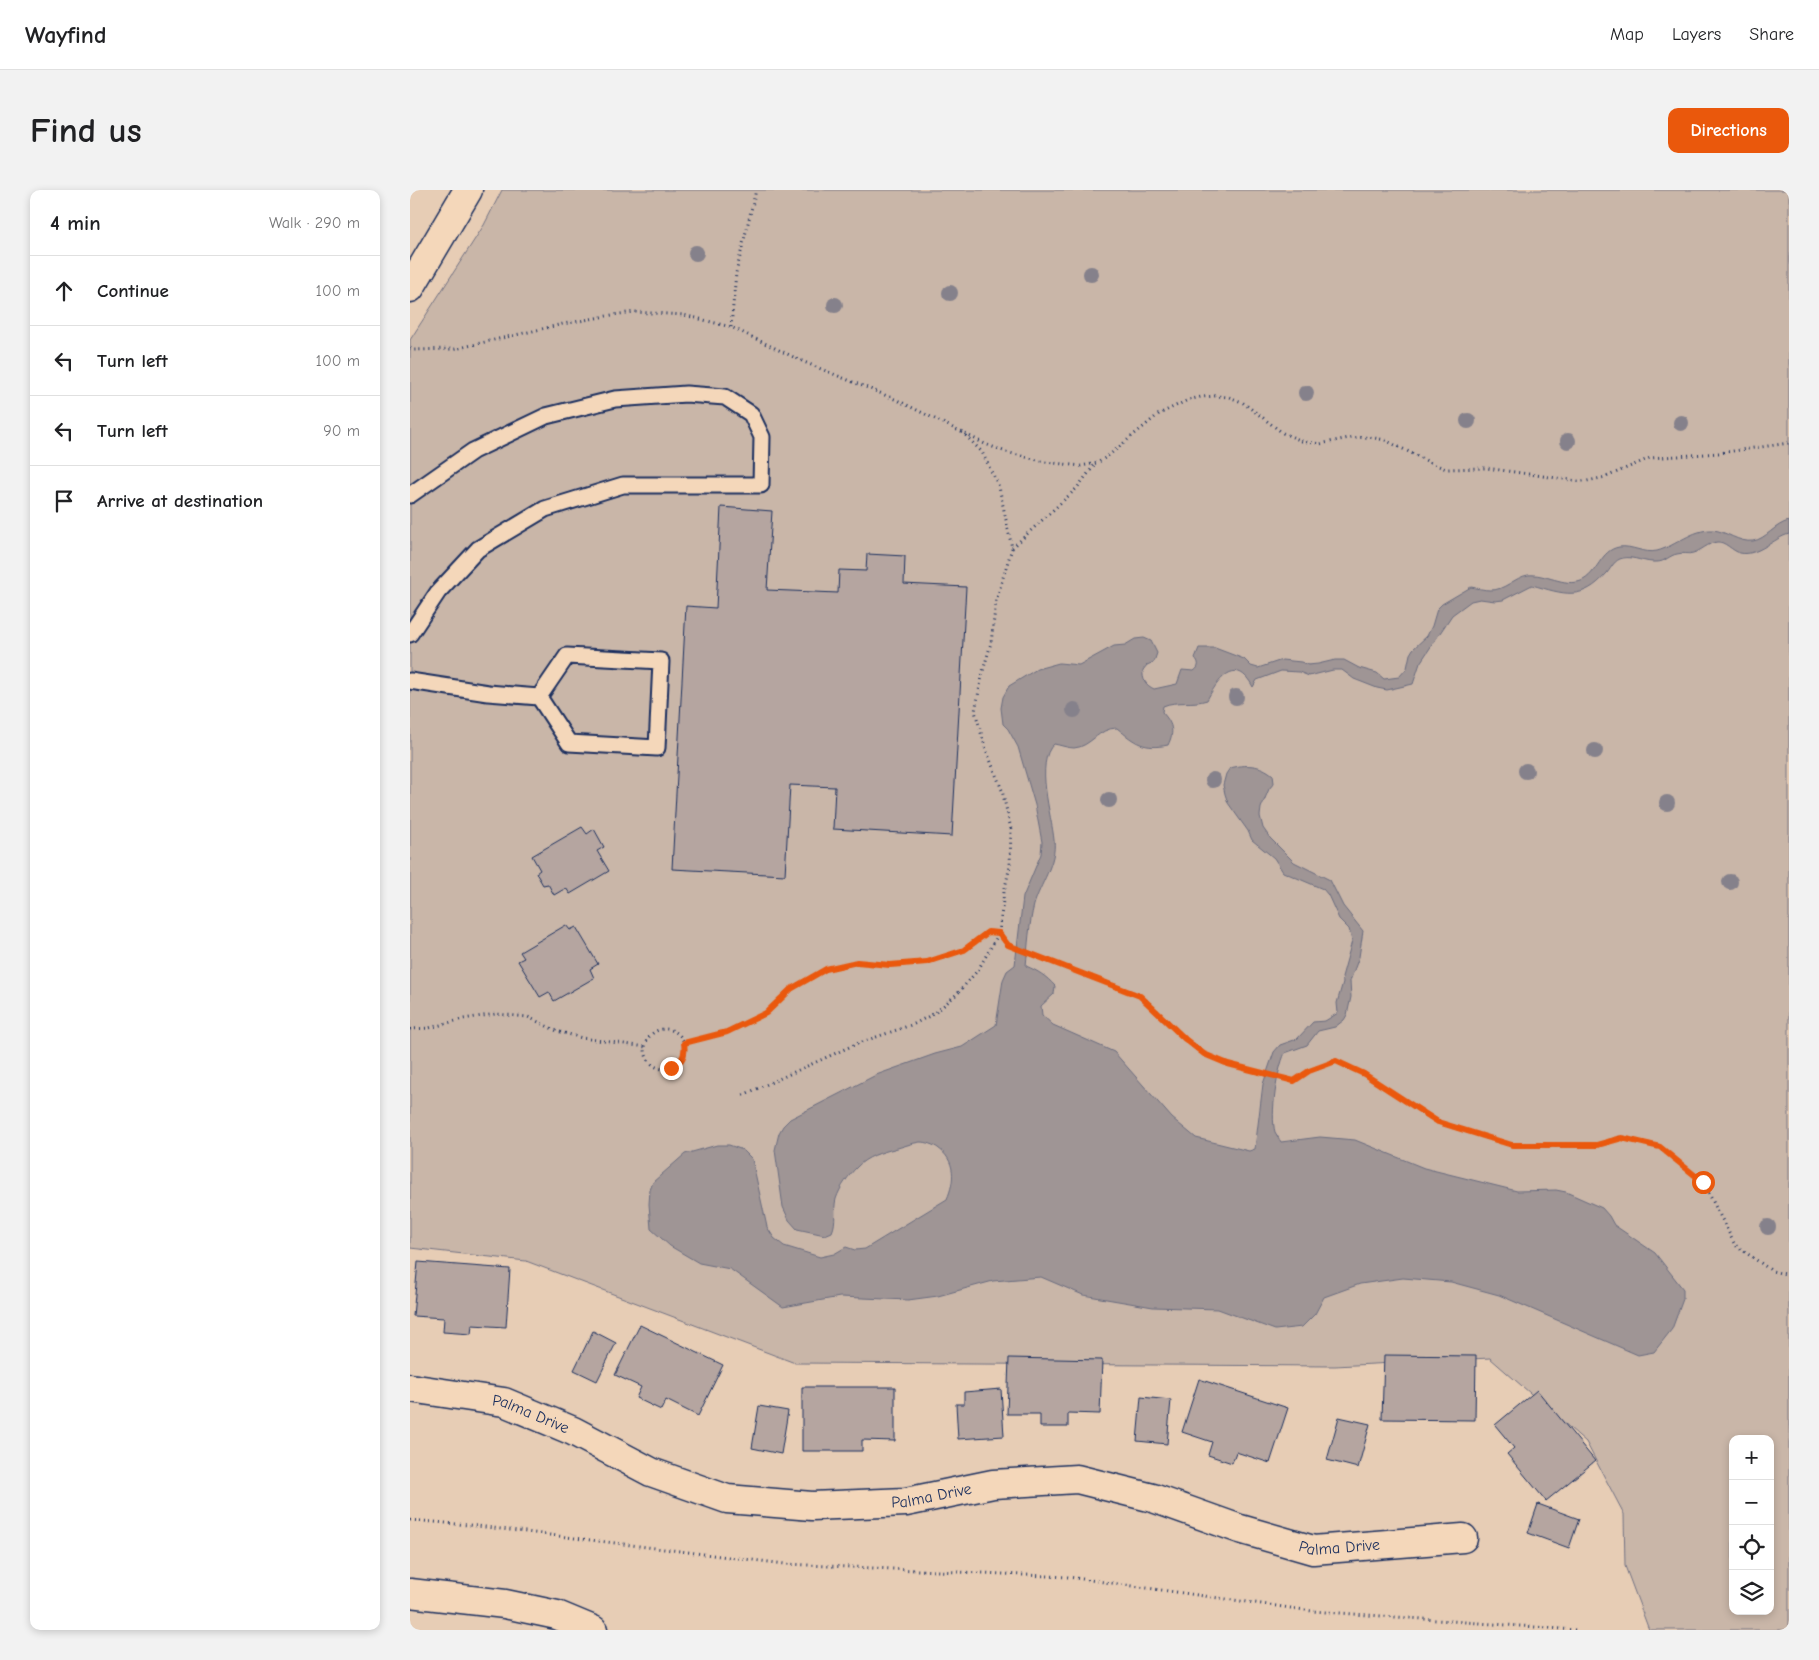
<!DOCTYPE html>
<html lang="en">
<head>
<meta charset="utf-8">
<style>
	:root { --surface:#fff; --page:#f2f2f2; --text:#202124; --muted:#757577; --line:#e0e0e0; --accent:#ea580c }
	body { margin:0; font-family:"Comic Neue",sans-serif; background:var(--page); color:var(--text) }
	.controls { position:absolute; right:15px; bottom:15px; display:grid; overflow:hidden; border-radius:10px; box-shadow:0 2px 8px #0003 }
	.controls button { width:45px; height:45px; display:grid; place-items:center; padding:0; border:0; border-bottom:1px solid var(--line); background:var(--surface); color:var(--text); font:25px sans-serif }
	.stop { position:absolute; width:15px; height:15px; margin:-11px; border:4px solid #ea580c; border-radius:50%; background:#fff }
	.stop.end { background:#ea580c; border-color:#fff; box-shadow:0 1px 5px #0008 }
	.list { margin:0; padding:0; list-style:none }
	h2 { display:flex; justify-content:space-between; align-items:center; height:65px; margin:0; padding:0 20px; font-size:21px }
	h2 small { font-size:16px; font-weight:400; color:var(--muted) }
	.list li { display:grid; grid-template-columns:32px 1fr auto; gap:15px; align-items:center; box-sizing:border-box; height:70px; padding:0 20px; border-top:1px solid var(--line) }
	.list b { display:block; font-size:19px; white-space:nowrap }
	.list em { font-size:16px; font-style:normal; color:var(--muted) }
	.icon { flex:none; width:28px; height:28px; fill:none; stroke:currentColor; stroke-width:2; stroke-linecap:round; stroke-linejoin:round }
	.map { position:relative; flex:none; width:1379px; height:1440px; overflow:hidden; border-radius:10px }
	header { display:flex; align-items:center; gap:30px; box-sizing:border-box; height:70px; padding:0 25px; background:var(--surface); border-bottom:1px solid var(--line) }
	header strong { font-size:24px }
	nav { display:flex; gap:28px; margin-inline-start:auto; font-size:18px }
	.intro { display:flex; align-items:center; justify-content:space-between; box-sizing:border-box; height:120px; padding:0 30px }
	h1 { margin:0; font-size:35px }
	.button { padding:12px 22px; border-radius:10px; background:var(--accent); color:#fff; font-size:18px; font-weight:700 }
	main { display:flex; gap:30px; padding:0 30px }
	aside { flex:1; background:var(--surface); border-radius:10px; box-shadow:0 2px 8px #0003 }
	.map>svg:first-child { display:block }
	.green { fill:#c9b6a8; stroke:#727283; fill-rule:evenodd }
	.water { fill:#9f9595; stroke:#6a6c7f }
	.building { fill:#b5a5a0; stroke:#1b2f5e }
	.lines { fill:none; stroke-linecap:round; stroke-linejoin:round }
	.service-casing { stroke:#1b2f5e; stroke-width:19 }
	.minor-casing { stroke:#1b2f5e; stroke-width:31 }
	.path { stroke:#1b2f5e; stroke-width:3; stroke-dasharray:1 4; stroke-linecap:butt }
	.service { stroke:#f4d7ba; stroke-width:15 }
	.minor { stroke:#f4d7ba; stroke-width:28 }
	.tree { fill:#85818b }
	.route { stroke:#ea580c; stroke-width:6 }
	.labels { text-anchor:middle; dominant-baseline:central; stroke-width:5; stroke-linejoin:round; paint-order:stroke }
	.street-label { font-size:16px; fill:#1b2f5e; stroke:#f4d7ba }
</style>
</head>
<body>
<header>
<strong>Wayfind</strong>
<nav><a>Map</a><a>Layers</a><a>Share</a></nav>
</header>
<div class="intro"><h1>Find us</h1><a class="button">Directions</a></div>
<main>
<aside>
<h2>4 min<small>Walk · 290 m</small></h2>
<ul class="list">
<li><svg class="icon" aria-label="ahead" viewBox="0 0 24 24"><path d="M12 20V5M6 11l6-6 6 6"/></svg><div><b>Continue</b></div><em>100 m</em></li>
<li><svg class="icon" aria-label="left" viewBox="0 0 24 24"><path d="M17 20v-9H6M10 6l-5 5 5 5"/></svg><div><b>Turn left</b></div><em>100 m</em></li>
<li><svg class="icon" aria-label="left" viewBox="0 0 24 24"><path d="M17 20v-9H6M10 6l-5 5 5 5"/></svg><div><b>Turn left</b></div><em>90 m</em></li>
<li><svg class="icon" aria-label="arrive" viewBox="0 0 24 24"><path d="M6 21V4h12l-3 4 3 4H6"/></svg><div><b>Arrive at destination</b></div></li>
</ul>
</aside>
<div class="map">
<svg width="1379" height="1440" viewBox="0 0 1379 1440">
	<rect width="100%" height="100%" fill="#e7cdb5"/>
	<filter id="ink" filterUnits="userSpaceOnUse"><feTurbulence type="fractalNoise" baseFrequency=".02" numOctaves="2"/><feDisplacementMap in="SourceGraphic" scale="10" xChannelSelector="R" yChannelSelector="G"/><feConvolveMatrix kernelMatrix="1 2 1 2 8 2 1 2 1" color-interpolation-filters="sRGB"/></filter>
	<g filter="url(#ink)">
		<!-- green -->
		<path class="green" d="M92,0H1379V1440H1239L1215,1376L1214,1324L1176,1252L1080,1168L925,1176L385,1173L116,1071L0,1058V150L74,35ZM1323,1249H1360V1421H1323Z"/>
		<!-- water -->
		<path class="water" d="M1379,331V344C1364,348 1347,367 1330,363C1322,361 1315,351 1307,352C1298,353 1291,361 1283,363C1278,365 1273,362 1267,364C1260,365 1255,372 1247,372C1235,373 1224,366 1213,368C1204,370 1202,377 1197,383C1172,412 1154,404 1122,395L1093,410L1085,411L1070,409L1061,411L1042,425L1010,473L1003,494L977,500L967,498L944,489L932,480H923L899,486L889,482L871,481L847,490L843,497C826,465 808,489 797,510C782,515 767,510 753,516L752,522C762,533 765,541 758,555C734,560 725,553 707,538C688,538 681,557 664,558C658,558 650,555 644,554C624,572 642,626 644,650C647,673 630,694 624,715C619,734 618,756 616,776C628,781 636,786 645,796L644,804L631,816L632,825L643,835L704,862L762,928L786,948L839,961L845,959L853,894L864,862L870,855L887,849L903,832L915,831L928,823L927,813L933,792L932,787L942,751L939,739L929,729L918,705L913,699L873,682L864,668L842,650L838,641L818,613L815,604L813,595L816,584L820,578C836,574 850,574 863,585L864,593L859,599L851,618L850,626L853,638L860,648L884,672L920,690L933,716L953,741L949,767L940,791L941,807L937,825L934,830L925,837L908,841L897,855L875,863C867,880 860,924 865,942C867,945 869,949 871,952L910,947L945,950L1014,978L1107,1001L1146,1000L1156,1002L1192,1018L1199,1026L1204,1035L1245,1063L1273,1099V1109L1262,1139L1244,1162L1228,1165L1089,1105L1041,1092L993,1088L950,1094L914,1107L905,1124L892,1137L865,1140L808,1119L743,1117L673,1105L631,1087L583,1091L528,1106L498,1110L430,1107L373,1117L320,1079L289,1073L260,1056L241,1039L239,1014L240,1000L243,992L275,964L307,955H319L333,960L342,969L357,1037L364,1048L374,1056L410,1067L424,1064L436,1057L445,1060L455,1059L537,1009C545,990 546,971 528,958C524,955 516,952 510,952C502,953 492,957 484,959C472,962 456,967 447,977C439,985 430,997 426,1009C423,1020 427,1031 422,1042L415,1045L387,1039L379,1030L373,1017L365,960L369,943L373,936L380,929L466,885L525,864L552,857L586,835L593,790L597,781L605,775L613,707L631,664L632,652L625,615L608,557L598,539L593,534L591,518L593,507L599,496L627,479L649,473L669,475L704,456L715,455L725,449L734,448L741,451L747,463L744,472L737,475L733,480C732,490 736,495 744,499L767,494L772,480L784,481C790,477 789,472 785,468L789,458H805L834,469L841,476L848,478L872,470L891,472L898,475L908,474L925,470H934L949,478L967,483L974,489L989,487L997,478L1000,464L1003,459L1017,446L1022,436L1027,419L1032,414L1061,397C1067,398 1074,400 1080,400C1094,401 1105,387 1118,385C1135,383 1154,397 1171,391C1188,384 1190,360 1209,357C1222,355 1234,364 1247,361C1266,356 1282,339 1303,340C1316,341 1329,353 1343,351C1356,349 1365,334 1379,331Z"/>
		<!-- building -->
		<g class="building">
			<path d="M311,317L362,321L357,400L428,403L429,380L456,381L457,364L495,366L494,394L556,397L542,646L423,639L425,597L380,595L375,685L262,679L276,416L306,418Z"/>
			<path d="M172,637L177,644L184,639L194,657L187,661L199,681L160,704L156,698L144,705L138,694L133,695L126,683L130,680L122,666Z"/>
			<path d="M156,735L160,740L166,737L188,774L180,779L184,788L144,811L139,802L130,807L108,771L114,768L110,762Z"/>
			<path d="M8,1072L100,1079L96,1137L62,1135L61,1144L33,1142L34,1128L3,1126Z"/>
			<path d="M230,1135L313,1175L288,1226L256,1210L251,1220L226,1208L231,1197L205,1185Z"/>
			<path d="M183,1141L206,1153L187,1191L164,1180Z"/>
			<path d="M974,1165L1066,1166L1065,1230L972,1229Z"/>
			<path d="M599,1168L692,1170L690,1224L658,1223V1237H630V1224H597Z"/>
			<path d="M789,1189L878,1218L860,1273L826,1262L822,1273L798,1265L802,1252L772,1242Z"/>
			<path d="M392,1197H485V1251L452,1250V1261H392Z"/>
			<path d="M591,1199L594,1246L548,1249L546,1214H554V1202Z"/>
			<path d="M1127,1200L1185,1271L1136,1311L1097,1264L1104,1258L1085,1235Z"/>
			<path d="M731,1207L761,1210L757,1254L727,1251Z"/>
			<path d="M349,1216L378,1221L371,1264L342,1258Z"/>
			<path d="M929,1227L960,1234L948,1278L917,1270Z"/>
			<path d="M1128,1314L1169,1329L1159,1358L1118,1343Z"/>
		</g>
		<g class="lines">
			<defs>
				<g id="service">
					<path d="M0,305L63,261L136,226L205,209L276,204L315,207L341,224L352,247L351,295H213L135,319L68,359L28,402L0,444"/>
					<path d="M157,466L251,471L247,558L159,553L129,507Z"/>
					<path d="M0,491L78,503L129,507"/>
				</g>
				<g id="minor">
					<path d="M0,98L58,0"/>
					<path id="s1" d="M0,1198L94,1212L163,1241L241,1282L317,1309L402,1316L496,1312L583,1294L667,1289L743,1308L830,1339L903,1360L1053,1348"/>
					<path d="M0,1403L95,1414L147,1425L183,1440"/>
				</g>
			</defs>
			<!-- service casing -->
			<use href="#service" class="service-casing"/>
			<!-- minor casing -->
			<use href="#minor" class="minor-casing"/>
			<!-- path -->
			<g class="path">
				<path d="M321,137L326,83L346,0"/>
				<path d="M0,158L3,160L45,159L153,134L202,125L225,122L274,125L321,137L394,172L487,210L575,254L596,262L635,272L671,276L687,273L698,266L749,224L778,210L791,207L806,206L819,207L832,212L873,243L892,251L910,254L939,248L959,247L975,250L1019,272L1036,279L1076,278L1168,291H1177L1196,287L1240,268L1309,263L1379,253"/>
				<path d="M552,242L572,262L589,297L602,358L667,298L686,273"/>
				<path d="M602,358L586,411L581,453L573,481L565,521L575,557L592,600L601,639L600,676L594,702L589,743L598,755L731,806L775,849L794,864L818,874L884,891L899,881L926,871L954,884L1028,932L1102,955H1187L1211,947L1250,957L1293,992L1325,1055L1362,1081L1379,1085"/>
				<path d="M0,839L19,838L53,829L86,824L118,827L147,841L172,848L236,857"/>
				<circle cx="255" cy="859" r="20"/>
				<path d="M275,853L317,842L356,823L381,799L416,779L447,772L480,775L517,772L554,760L578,742L589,743L568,780L548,803L525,823L504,834L446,854L331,906"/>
				<path d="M0,1330L59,1335L375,1374L658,1387L902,1421L1166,1440"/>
			</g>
			<!-- service -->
			<use href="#service" class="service"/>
			<!-- minor -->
			<use href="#minor" class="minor"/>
		</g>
		<!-- trees -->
		<g class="tree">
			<circle cx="286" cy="63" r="8"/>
			<circle cx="681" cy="84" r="8"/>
			<circle cx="540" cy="103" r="8"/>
			<circle cx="425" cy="115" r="8"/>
			<circle cx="896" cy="203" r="8"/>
			<circle cx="1058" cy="231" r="8"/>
			<circle cx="1271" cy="233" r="8"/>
			<circle cx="1158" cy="251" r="8"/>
			<circle cx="826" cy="507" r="8"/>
			<circle cx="664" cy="520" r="8"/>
			<circle cx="1185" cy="561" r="8"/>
			<circle cx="1116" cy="581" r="8"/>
			<circle cx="803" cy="590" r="8"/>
			<circle cx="699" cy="610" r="8"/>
			<circle cx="1257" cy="613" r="8"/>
			<circle cx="1320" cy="692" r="8"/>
			<circle cx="1358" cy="1037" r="8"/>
		</g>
	</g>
	<g class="lines" filter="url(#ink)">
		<!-- route -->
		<path class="route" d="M261,878C272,873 276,865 274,853L317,842L356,823L381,799L416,779L447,772L480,775L517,772L554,760L578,742L589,743L598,755L730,806L775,849L794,864L818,874L884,891L899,881L926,871L954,884L1028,932L1102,955H1187L1212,948L1250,957L1293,992"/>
	</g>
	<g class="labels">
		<!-- street labels -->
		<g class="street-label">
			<text stroke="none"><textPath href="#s1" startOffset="124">Palma Drive</textPath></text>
			<text stroke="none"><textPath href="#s1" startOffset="544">Palma Drive</textPath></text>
			<text stroke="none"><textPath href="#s1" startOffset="964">Palma Drive</textPath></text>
		</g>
	</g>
</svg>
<div class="controls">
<button>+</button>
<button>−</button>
<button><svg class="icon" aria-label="locate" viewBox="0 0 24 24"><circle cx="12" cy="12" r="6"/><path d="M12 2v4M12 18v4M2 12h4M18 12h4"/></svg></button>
<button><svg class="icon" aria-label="layers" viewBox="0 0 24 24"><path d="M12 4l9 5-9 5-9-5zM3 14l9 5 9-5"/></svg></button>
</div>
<div class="stop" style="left:1293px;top:992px"></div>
<div class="stop end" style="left:261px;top:878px"></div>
</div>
</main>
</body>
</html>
